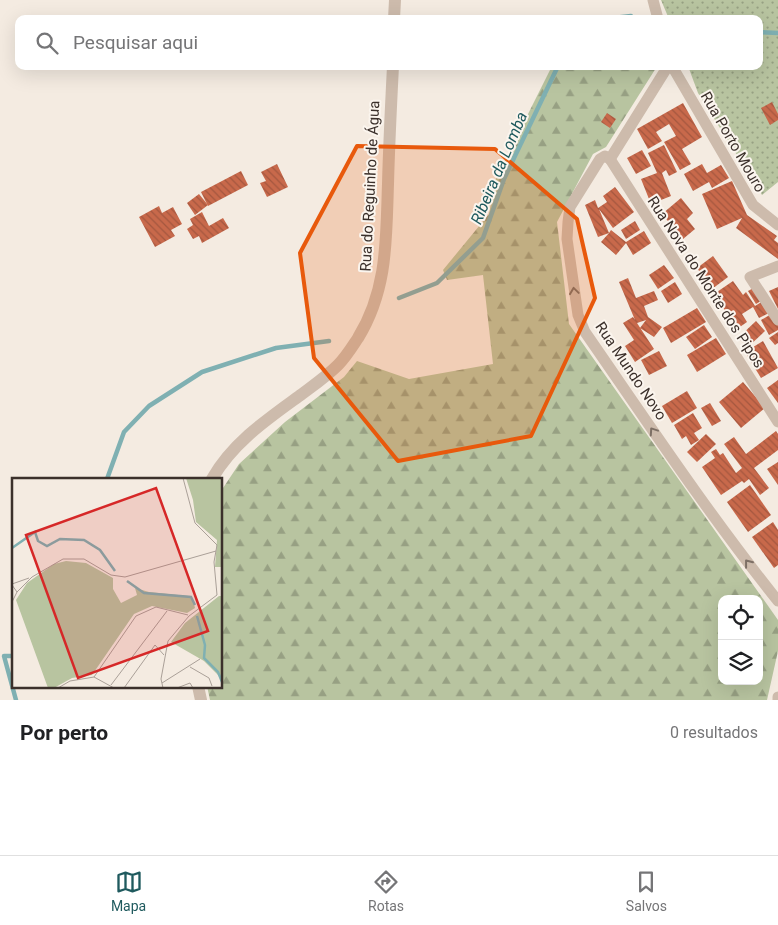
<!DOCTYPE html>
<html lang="pt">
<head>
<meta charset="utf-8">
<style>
	:root { --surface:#fff; --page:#f2f2f2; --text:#202124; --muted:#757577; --line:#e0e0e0; --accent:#1f5a5e }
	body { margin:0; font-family:Roboto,sans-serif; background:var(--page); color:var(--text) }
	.controls { position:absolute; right:15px; bottom:15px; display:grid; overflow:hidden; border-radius:10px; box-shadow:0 5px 20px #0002 }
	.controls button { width:45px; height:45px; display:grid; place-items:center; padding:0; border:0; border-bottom:1px solid var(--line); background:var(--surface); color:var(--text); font:25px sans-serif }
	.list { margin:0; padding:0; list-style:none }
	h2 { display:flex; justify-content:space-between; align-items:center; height:65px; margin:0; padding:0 20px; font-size:21px }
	h2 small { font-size:16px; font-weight:400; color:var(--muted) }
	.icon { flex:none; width:28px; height:28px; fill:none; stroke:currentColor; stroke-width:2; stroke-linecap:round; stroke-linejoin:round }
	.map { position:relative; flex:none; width:778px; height:700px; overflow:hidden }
	.search { position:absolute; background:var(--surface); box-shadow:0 5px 20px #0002; left:15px; right:15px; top:15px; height:55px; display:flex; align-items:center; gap:12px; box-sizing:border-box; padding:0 18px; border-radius:10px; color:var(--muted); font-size:19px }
	.sheet { height:155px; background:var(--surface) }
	nav { display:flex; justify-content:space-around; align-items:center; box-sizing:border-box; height:70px; border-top:1px solid var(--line); background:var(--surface); font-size:14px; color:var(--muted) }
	nav a { display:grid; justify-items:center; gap:2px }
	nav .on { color:var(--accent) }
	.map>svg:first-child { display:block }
	.grass { fill:url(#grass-dots) }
	.forest { fill:url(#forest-firs); fill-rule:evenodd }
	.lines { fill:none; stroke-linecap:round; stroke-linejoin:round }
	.stream { stroke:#7fb0b2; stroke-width:4.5 }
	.building { fill:url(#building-back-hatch) }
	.minor { stroke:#cdbbac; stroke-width:11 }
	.tertiary { stroke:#cdbbac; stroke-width:12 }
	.oneway { stroke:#7d6f65 }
	.marked { fill:#e8590c; fill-opacity:0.2; stroke:#e8590c; stroke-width:4; stroke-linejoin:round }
	.labels { text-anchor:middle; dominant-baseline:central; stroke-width:4; stroke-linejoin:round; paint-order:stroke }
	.street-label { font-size:15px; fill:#3b302b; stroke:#fbf5ee }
	.water-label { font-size:16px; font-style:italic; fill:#1f5a5e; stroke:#fbf5ee }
	.inset-river { fill:none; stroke:#7fb0b2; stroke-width:2.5 }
	.inset-road { fill:none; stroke:#aaa098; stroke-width:1 }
	.view { fill:#d62828; fill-opacity:0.15; stroke:#d62828; stroke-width:2.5 }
	.inset-edge { fill:none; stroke:#3b302b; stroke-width:2.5 }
</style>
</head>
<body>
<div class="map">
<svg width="778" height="700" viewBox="0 0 778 700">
	<defs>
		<pattern id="grass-dots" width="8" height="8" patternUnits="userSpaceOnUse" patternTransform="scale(1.25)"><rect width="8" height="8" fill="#b8c4a0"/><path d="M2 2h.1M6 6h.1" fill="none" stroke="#97a083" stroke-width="1.8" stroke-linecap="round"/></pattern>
		<pattern id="forest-firs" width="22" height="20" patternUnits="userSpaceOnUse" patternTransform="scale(1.25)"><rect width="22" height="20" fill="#b8c4a0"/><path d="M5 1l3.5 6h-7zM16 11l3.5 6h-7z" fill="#97a083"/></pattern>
		<pattern id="building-back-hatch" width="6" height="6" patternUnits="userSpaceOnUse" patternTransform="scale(1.25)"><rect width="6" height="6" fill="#c8694b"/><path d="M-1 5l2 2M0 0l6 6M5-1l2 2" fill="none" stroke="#a4573f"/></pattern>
	</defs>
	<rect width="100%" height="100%" fill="#f4ebe1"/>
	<!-- grass -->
	<path class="grass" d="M661,0H778V182L762,195L698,93L688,66H759V19H669Z"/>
	<!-- forest -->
	<path class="forest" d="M552,66H655L656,68L606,147L593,154L557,222L569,324L778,620V651L767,700H210L207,686H221V491L239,464L285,422L344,377L357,361L409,379L493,364L483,275L447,280L443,270L489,214L496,178ZM722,599H759V681H722Z"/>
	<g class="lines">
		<!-- stream -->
		<g class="stream">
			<path d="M604,19L631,16"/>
			<path d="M759,32L778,33"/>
			<path d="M399,298L437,283L483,238L504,179L558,66"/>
			<path d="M107,479L124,432L149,406L202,372L276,348L329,341"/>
			<path d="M14,656H4L16,700"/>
		</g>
	</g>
	<!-- building -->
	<g class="building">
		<path d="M772,102L778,114V120L770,125L761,108Z"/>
		<path d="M683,103L702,137L682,149L691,164L680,170L664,142L676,136L669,124L656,132L662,141L648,149L637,129Z"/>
		<path d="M607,113L616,119L610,128L601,122Z"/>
		<path d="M664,145L677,172L669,176L666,170L662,173L671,196L651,204L641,179L657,173L648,153Z"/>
		<path d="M642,150L651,166L636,174L627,158Z"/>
		<path d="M277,164L288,187L267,197L260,183L266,181L261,172Z"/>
		<path d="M702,164L707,173L721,165L729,178L712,188L709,182L693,191L684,174Z"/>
		<path d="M241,171L248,185L208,206L201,192Z"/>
		<path d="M732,181L747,215L777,236L774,240L778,243V259L736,228L742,218L717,229L702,194Z"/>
		<path d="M615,187L634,212L613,228L599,209L609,233L611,230L626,242L644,231L651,243L633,255L626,243L616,255L601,242L609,233L598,237L585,205L595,200L598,208L607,202L603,196Z"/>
		<path d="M199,194L208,205L195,215L187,203Z"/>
		<path d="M681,198L693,213L687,219L695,229L683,239L662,214Z"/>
		<path d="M159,206L162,213L173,207L182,224L171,230L175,236L155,247L139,217Z"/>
		<path d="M202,212L209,226L223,218L229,228L202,243L199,236L193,239L187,229L193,225L190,219Z"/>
		<path d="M635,221L640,230L626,239L621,230Z"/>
		<path d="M713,256L728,277L712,289L697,268Z"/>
		<path d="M664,265L674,278L658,289L649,275Z"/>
		<path d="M628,278L636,298L654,291L658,300L644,306L648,317L662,327L654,337L640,328L646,320L637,323L654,349L635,362L625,346L634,340L623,323L633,317L635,320L619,282Z"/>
		<path d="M733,281L743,295L746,292L755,306L765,300L771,312L759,318L753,307L742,314L747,322L737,329L714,294Z"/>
		<path d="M675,282L682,294L668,303L661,291Z"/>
		<path d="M757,286L764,299L756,304L748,291Z"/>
		<path d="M778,287V309L769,291Z"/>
		<path d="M697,308L706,322L671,343L663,328Z"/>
		<path d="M773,313L778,323V330L769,335L761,320Z"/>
		<path d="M756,321L765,331L748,347L738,338Z"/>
		<path d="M704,325L712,337L695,349L686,337Z"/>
		<path d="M778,332V343L775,345L769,338Z"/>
		<path d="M716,338L726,354L697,372L687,355Z"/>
		<path d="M763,341L778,368L761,378L745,352Z"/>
		<path d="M659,351L667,366L649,375L641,360Z"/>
		<path d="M778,380V403L767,388Z"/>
		<path d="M743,382L765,408L741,428L719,402Z"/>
		<path d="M687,391L697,408L672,423L662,406Z"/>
		<path d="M710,403L721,421L712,426L701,408Z"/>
		<path d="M693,413L702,428L694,433L699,440L691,445L686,436L682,439L674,425Z"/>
		<path d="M776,431L778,434V450L754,468L769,488L760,495L749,479L744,483L742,481L721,495L702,467L715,458L711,452L716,449L720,455L723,453L736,473L742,468L724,444L734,437L746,454Z"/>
		<path d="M706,434L716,444L697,462L687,452Z"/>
		<path d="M778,462V485L767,469Z"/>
		<path d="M750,485L771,515L748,532L727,502Z"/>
		<path d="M773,522L778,530V565L774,568L752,537Z"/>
	</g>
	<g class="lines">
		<!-- minor -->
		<g class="minor">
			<path d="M653,0L658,19"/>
			<path d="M672,66L753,205L778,225"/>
			<path d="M610,159L605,156L600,159L570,207L568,222L567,239L578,315L585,332C648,423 709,515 778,601"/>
			<path d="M610,159L778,422"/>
			<path d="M610,159L668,66"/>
			<path d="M778,266L750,277L778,320"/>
			<path d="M778,700V697"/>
		</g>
		<!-- tertiary -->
		<g class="tertiary">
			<path d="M394,19L395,0"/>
			<path d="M212,479C233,442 269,418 302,394C314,385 327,376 338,365C346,357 352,347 358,338C388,289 386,239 388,184C389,145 391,105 393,66"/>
			<path d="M198,686L201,700"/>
		</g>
	</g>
	<!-- one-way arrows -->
	<defs><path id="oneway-chevron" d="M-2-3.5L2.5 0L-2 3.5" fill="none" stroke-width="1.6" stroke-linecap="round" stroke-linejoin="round" transform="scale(1.25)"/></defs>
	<g class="oneway">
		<use href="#oneway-chevron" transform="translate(574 291) rotate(-98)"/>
		<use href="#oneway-chevron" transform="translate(653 431) rotate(-124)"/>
		<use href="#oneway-chevron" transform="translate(748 563) rotate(-128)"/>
	</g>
	<!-- marked area -->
	<path class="marked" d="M357,146L495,149L577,219L595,298L531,436L398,461L314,358L300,253Z"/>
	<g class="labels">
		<!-- street labels -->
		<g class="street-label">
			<text transform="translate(733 142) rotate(60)">Rua Porto Mouro</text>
			<text transform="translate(370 186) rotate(-87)">Rua do Reguinho de Água</text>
			<text transform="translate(706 282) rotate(57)">Rua Nova do Monte dos Pipos</text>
			<text transform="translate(631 371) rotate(56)">Rua Mundo Novo</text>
		</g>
		<!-- water labels -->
		<g class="water-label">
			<text transform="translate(499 168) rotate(-67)">Ribeira da Lomba</text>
		</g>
	</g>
	<!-- overview -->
	<g transform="translate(12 478)">
		<rect width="210" height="210" fill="#f4ebe1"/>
		<path d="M174,0H210V89H203L205,62L184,44L181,22ZM207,118H210V201L192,183L159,164L173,145Z" fill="#b8c4a0"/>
		<path d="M54,83L74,85L101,100V111L109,125L125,117L123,110L137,114L176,118L181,122L183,130L175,135L140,128L122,136L80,197L60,200L42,210H36L4,122L15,105L42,86Z" fill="#b8c4a0"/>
		<path class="inset-river" d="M0,70L23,54L26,63L35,68L48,61L72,62L88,72L103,93M115,103L132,115L179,119L183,127M185,138L193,167L192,180L206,194L210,204"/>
		<path class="inset-road" d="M0,106L17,100M0,107L5,114L0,124M5,114L20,99L51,81H72L99,97L113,99L204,73M178,189L197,200L200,208M82,199L124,138L144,129L176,137M150,205L188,181M99,207L155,133M46,210L58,203L82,199L102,210M112,210L143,167L152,177M151,210L149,201L156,163L177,138L205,117L202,84L205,67L183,45L171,0M165,210L178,205L181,210"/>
		<path class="view" d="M144,10L196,153L66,200L14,57Z"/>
		<rect width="210" height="210" class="inset-edge"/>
	</g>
</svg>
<div class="controls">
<button><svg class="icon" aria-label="locate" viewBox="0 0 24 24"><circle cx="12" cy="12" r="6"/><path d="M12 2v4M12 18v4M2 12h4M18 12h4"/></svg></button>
<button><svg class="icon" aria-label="layers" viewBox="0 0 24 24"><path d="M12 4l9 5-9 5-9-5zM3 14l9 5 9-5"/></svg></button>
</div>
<div class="search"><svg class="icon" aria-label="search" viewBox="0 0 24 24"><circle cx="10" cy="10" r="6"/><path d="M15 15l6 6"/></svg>Pesquisar aqui</div>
</div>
<section class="sheet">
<h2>Por perto<small>0 resultados</small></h2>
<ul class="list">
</ul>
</section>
<nav>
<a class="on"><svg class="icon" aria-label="map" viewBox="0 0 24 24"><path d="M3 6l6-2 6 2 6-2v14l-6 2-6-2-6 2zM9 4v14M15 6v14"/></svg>Mapa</a>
<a><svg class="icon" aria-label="directions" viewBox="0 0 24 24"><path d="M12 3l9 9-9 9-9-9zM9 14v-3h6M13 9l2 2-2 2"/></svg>Rotas</a>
<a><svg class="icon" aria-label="saved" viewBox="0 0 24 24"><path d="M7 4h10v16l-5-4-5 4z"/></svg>Salvos</a>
</nav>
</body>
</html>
